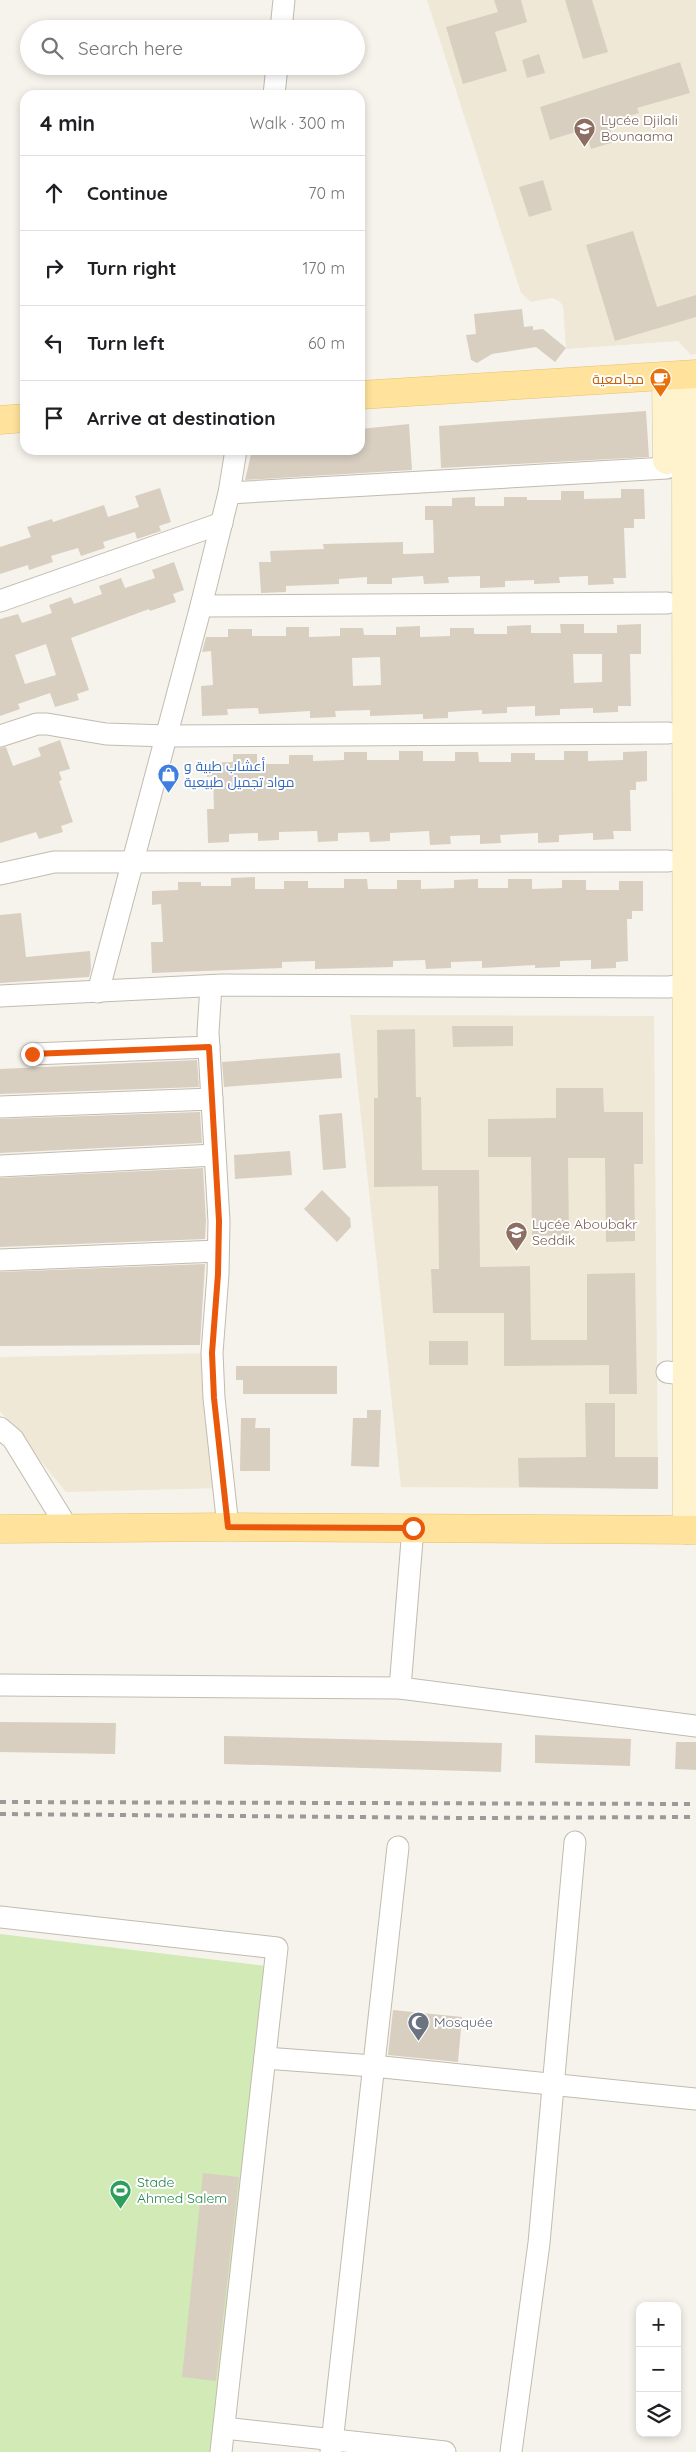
<!DOCTYPE html>
<html lang="en">
<head>
<meta charset="utf-8">
<style>
	:root { --surface:#fff; --page:#f2f2f2; --text:#202124; --muted:#757577; --line:#e0e0e0 }
	body { margin:0; font-family:Quicksand,Cairo,sans-serif; background:var(--page); color:var(--text) }
	.controls { position:absolute; right:15px; bottom:15px; display:grid; overflow:hidden; border-radius:10px; box-shadow:0 2px 8px #0003 }
	.controls button { width:45px; height:45px; display:grid; place-items:center; padding:0; border:0; border-bottom:1px solid var(--line); background:var(--surface); color:var(--text); font:25px sans-serif }
	.stop { position:absolute; width:15px; height:15px; margin:-11px; border:4px solid #ea580c; border-radius:50%; background:#fff }
	.stop.end { background:#ea580c; border-color:#fff; box-shadow:0 1px 5px #0008 }
	.list { margin:0; padding:0; list-style:none }
	h2 { display:flex; justify-content:space-between; align-items:center; height:65px; margin:0; padding:0 20px; font-size:21px }
	h2 small { font-size:16px; font-weight:400; color:var(--muted) }
	.list li { display:grid; grid-template-columns:32px 1fr auto; gap:15px; align-items:center; box-sizing:border-box; height:75px; padding:0 20px; border-top:1px solid var(--line) }
	.list b { display:block; font-size:19px; white-space:nowrap }
	.list em { font-size:16px; font-style:normal; color:var(--muted) }
	.icon { flex:none; width:28px; height:28px; fill:none; stroke:currentColor; stroke-width:2; stroke-linecap:round; stroke-linejoin:round }
	.map { position:relative; flex:none; width:696px; height:2452px; overflow:hidden }
	.search { position:absolute; background:var(--surface); box-shadow:0 2px 8px #0003; left:20px; top:20px; width:345px; height:55px; display:flex; align-items:center; gap:12px; box-sizing:border-box; padding:0 18px; border-radius:28px; color:var(--muted); font-size:19px }
	.panel { position:absolute; background:var(--surface); box-shadow:0 2px 8px #0003; left:20px; top:90px; width:345px; height:365px; border-radius:15px }
	.map>svg:first-child { display:block }
	.education { fill:#efe8d6 }
	.green { fill:#d2eab5 }
	.building { fill:#d8cfc1; fill-rule:evenodd }
	.lines { fill:none; stroke-linecap:round; stroke-linejoin:round }
	.street-casing { stroke:#c2bbae; stroke-width:23 }
	.secondary-casing { stroke:#d6c79b; stroke-width:29 }
	.primary-casing { stroke:#e6c16a; stroke-width:29 }
	.street { stroke:#fff; stroke-width:21 }
	.secondary { stroke:#fff3cd; stroke-width:28 }
	.primary { stroke:#ffe39c; stroke-width:28 }
	.rail { stroke:#9a9a9a; stroke-width:4; stroke-dasharray:6 6; stroke-linecap:butt }
	.route { stroke:#ea580c; stroke-width:6 }
	.labels { text-anchor:middle; dominant-baseline:central; stroke-width:4; stroke-linejoin:round; paint-order:stroke }
	.education-label { font-size:14px; fill:#785e54; stroke:#fff; text-anchor:start }
	.food-label { font-size:14px; fill:#c56008; stroke:#fff; text-anchor:end }
	.shop-label { font-size:14px; fill:#366cbe; stroke:#fff; text-anchor:start }
	.worship-label { font-size:14px; fill:#5b616d; stroke:#fff; text-anchor:start }
	.leisure-label { font-size:14px; fill:#27864d; stroke:#fff; text-anchor:start }
</style>
</head>
<body>
<div class="map">
<svg width="696" height="2452" viewBox="0 0 696 2452">
	<rect width="100%" height="100%" fill="#f6f3ec"/>
	<!-- education -->
	<g class="education">
		<path d="M427,0H696V354L691,355L678,341L566,349L563,306L559,301L552,298L531,302L521,293Z"/>
		<path d="M350,1015L654,1016L658,1489L401,1487Z"/>
		<path d="M212,1353L223,1488L66,1492L0,1411V1357Z"/>
	</g>
	<!-- green -->
	<path class="green" d="M0,1934L266,1966L216,2452H0Z"/>
	<!-- building -->
	<g class="building">
		<path d="M494,0H521L527,22L495,32L507,71L463,84L446,27L498,12Z"/>
		<path d="M565,0H592L608,52L583,59Z"/>
		<path d="M539,54L545,73L527,78L522,60Z"/>
		<path d="M680,62L690,93L637,108L639,113L608,122L614,142L591,149L585,129L550,140L540,107Z"/>
		<path d="M543,180L552,210L529,217L519,187Z"/>
		<path d="M633,231L657,307L696,295V317L615,341L586,245Z"/>
		<path d="M522,309L524,327L533,326V330L543,329L566,348L555,362L536,347L492,354L477,363L471,360L466,335L476,334L474,314Z"/>
		<path d="M646,411L649,457L441,468L439,426Z"/>
		<path d="M409,424L412,470L245,480L252,450H360V429Z"/>
		<path d="M160,488L171,522L159,526L161,531L137,539L135,532L103,542L105,548L81,556L78,548L51,556L53,562L29,570L28,565L0,574V547L31,537L27,527L52,519L53,522L104,505L108,517L139,507L135,496Z"/>
		<path d="M621,489H644L645,519H634V528H624L626,578H613L614,584L588,585V576L559,577L560,583L534,584V580L505,581V587L480,588V576L448,577L449,583L424,584L423,576L392,578V584H367V577L339,579V584L286,586V592L261,593L259,562H271L270,551L324,549L323,544L403,542V554L434,553L433,520H425V506H452V498L475,497V506H504V497H527V500H561V491H584V499L621,498Z"/>
		<path d="M174,562L184,590L173,594L176,602L150,611L149,609L71,638L89,690L77,694L79,700L55,707L50,693L18,704L20,709L0,716V619L18,614L22,623L52,613L49,605L71,597L74,604L102,594L99,586L121,578L125,588L155,578L152,570ZM46,644L56,675L25,684L15,655Z"/>
		<path d="M560,624H584V633H617V625L641,624V654H630L631,706H618V712L593,713V708L560,709V715L535,716V706L507,707V713L482,714V710L448,712V718L423,719V714L370,716V710L335,711L336,717L310,718V711L259,714L258,708L227,709L228,715L202,716L201,686L213,685L211,651L202,652L206,637H228V629H252V636H286V627H309V637L340,636V628H363L364,635H396V627L420,626V637L450,636V628H474V634H507V626L531,625V633H561ZM573,654H602V682L574,683ZM380,657L381,685L353,686L352,658Z"/>
		<path d="M60,740L70,769L59,772L62,780L59,781L73,822L61,826L63,832L39,839L36,832L0,843V748L6,747L13,766L41,756L38,748Z"/>
		<path d="M399,751H423V761H455V752H478L479,762H511V753H535V760H564V751H588V761L623,760V752L647,751V781L636,782V790H630L631,831H613L614,839L593,840V833L559,835V842L538,843V833L500,835L501,843L480,844V835L450,836L451,844L430,845L429,831L390,833V841L370,842L369,832L338,833V841L318,842L317,831L279,832V840L258,841V833L229,834V842L208,843L207,809H214L213,776L207,777V763L233,762V754H257V764H289V755H313V761L344,760V752H367V760H399Z"/>
		<path d="M255,877V889H284V881H308V888H344V879H367L368,889H397V880H421V889L454,888V880L478,879V888H508V879H532V889L562,888V880H586V890H619V881H643V911H632V919H627L628,961L616,962V968L591,969V960L560,961V967L535,968V965L482,968V961L451,962V968L426,969L425,960L393,961V967L315,969V961L282,962V968L152,973L151,942H163L161,904L152,905V891L178,890V882H201V886H231V878Z"/>
		<path d="M21,913L26,957L90,951L91,969L89,977L0,983V915Z"/>
		<path d="M452,1026H513V1046L453,1047Z"/>
		<path d="M415,1029L416,1097H421L422,1170H479L480,1267L530,1266L531,1340H587V1274L635,1273L637,1394H609V1365L504,1366V1313H433L431,1269H439L438,1186L374,1187V1098H378L377,1030Z"/>
		<path d="M340,1053L342,1078L224,1087L222,1062Z"/>
		<path d="M197,1060L199,1087L0,1094V1069Z"/>
		<path d="M556,1088H603L604,1112H643V1164H634L635,1241L606,1242L605,1158H568L569,1235L532,1236L531,1157H488V1119L556,1118Z"/>
		<path d="M200,1112L202,1143L0,1153V1119Z"/>
		<path d="M342,1113L346,1168L323,1170L319,1115Z"/>
		<path d="M290,1151L292,1175L235,1179L234,1155Z"/>
		<path d="M203,1168L206,1221L205,1239L0,1247V1178Z"/>
		<path d="M322,1190L350,1218L351,1227L337,1242L304,1209Z"/>
		<path d="M205,1264L200,1345L0,1346V1272Z"/>
		<rect x="429" y="1341" width="39" height="24"/>
		<path d="M236,1366H337V1394H243V1380H236Z"/>
		<path d="M585,1403H615V1457H658V1489L519,1487L518,1458L586,1457Z"/>
		<path d="M367,1410H381L379,1467L351,1466L353,1418H367Z"/>
		<path d="M241,1418H256L255,1428H270V1471H240Z"/>
		<path d="M0,1722L116,1723L115,1754L0,1752Z"/>
		<path d="M535,1735L631,1739L630,1766L535,1763Z"/>
		<path d="M224,1736L502,1743L501,1772L224,1764Z"/>
		<path d="M676,1742H696V1770L675,1769Z"/>
		<path d="M393,2010L462,2017L458,2062L388,2055Z"/>
		<path d="M203,2173L239,2177L216,2381L182,2377Z"/>
	</g>
	<g class="lines">
		<defs>
			<g id="street">
				<path d="M281,29L284,0"/>
				<path d="M274,95L277,66"/>
				<path d="M229,493L667,468"/>
				<path d="M0,601L222,523"/>
				<path d="M201,606L667,603"/>
				<path d="M0,736L37,724H47L106,734L167,736L668,733"/>
				<path d="M0,874L54,862L668,861"/>
				<path d="M211,986L208,1032L219,1221L218,1274L212,1353L214,1398L228,1527"/>
				<path d="M98,992L201,606L229,493L236,450"/>
				<path d="M0,996L222,985L668,987L696,984"/>
				<path d="M32,1054L209,1047"/>
				<path d="M0,1107L212,1099"/>
				<path d="M0,1166L215,1155"/>
				<path d="M0,1260L218,1251"/>
				<path d="M667,1372L696,1376"/>
				<path d="M0,1428L13,1439L67,1527"/>
				<path d="M0,1685L400,1688L696,1726"/>
				<path d="M400,1688L413,1528"/>
				<path d="M0,1917L277,1948L221,2452"/>
				<path d="M265,2058L373,2066L696,2099"/>
				<path d="M224,2428L445,2452"/>
				<path d="M331,2452L398,1847"/>
				<path d="M511,2452L539,2243L575,1842"/>
			</g>
			<g id="secondary">
				<path d="M686,375L687,1530"/>
				<path d="M666,377L667,460"/>
			</g>
			<g id="primary">
				<path d="M360,395L696,374"/>
				<path d="M0,420L25,418"/>
				<path d="M0,1529L228,1527L696,1530"/>
			</g>
		</defs>
		<!-- street casing -->
		<use href="#street" class="street-casing"/>
		<!-- secondary casing -->
		<use href="#secondary" class="secondary-casing"/>
		<!-- primary casing -->
		<use href="#primary" class="primary-casing"/>
		<!-- street -->
		<use href="#street" class="street"/>
		<!-- secondary -->
		<use href="#secondary" class="secondary"/>
		<!-- primary -->
		<use href="#primary" class="primary"/>
		<!-- rail -->
		<g class="rail">
			<path d="M0,1802L696,1804"/>
			<path d="M0,1814L470,1818L696,1817"/>
		</g>
	</g>
	<g class="lines">
		<!-- route -->
		<path class="route" d="M32,1054L209,1047L219,1221L218,1274L212,1353L214,1398L228,1527L413,1528"/>
	</g>
	<!-- icons -->
	<defs>
		<symbol id="school-pin" viewBox="-11 -11 22 30"><path d="M0 17L-7.5 6A9.5 9.5 0 1 1 7.5 6Z" fill="#8d6e63" stroke="#fff"/><path d="M0-5L7-2L0 1L-7-2ZM-4 1L0 2.5L4 1V4Q0 6-4 4Z" fill="#fff"/></symbol>
		<symbol id="cafe-pin" viewBox="-11 -11 22 30"><path d="M0 17L-7.5 6A9.5 9.5 0 1 1 7.5 6Z" fill="#e8710a" stroke="#fff"/><path d="M-5.5-4.5H6V0H3Q3 3.5 0 3.5H-2.5Q-5.5 3.5-5.5 0ZM3-3.2v2h1.7v-2ZM-6 4.5H4V6H-6Z" fill="#fff"/></symbol>
		<symbol id="shop-pin" viewBox="-11 -11 22 30"><path d="M0 17L-7.5 6A9.5 9.5 0 1 1 7.5 6Z" fill="#3f7fe0" stroke="#fff"/><path d="M-5-2.5h2.3a2.7 3.5 0 0 1 5.4 0H5L5.5 6h-11ZM-1.5-2.5h3a1.5 2.3 0 0 0-3 0Z" fill="#fff"/></symbol>
		<symbol id="mosque-pin" viewBox="-11 -11 22 30"><path d="M0 17L-7.5 6A9.5 9.5 0 1 1 7.5 6Z" fill="#6b7280" stroke="#fff"/><path d="M3.5-4.9A6 6 0 1 0 3.5 4.9A5 5 0 1 1 3.5-4.9Z" fill="#fff"/></symbol>
		<symbol id="stadium-pin" viewBox="-11 -11 22 30"><path d="M0 17L-7.5 6A9.5 9.5 0 1 1 7.5 6Z" fill="#2e9e5b" stroke="#fff"/><path d="M0-5a6.5 5 0 1 0 0 10a6.5 5 0 1 0 0-10ZM-3.5-1.8h7v3.6h-7Z" fill="#fff"/></symbol>
	</defs>
	<g fill-rule="evenodd">
		<use href="#school-pin" x="572" y="116" width="25" height="34"/>
		<use href="#cafe-pin" x="648" y="366" width="25" height="34"/>
		<use href="#shop-pin" x="156" y="762" width="25" height="34"/>
		<use href="#school-pin" x="504" y="1220" width="25" height="34"/>
		<use href="#mosque-pin" x="406" y="2010" width="25" height="34"/>
		<use href="#stadium-pin" x="108" y="2178" width="25" height="34"/>
	</g>
	<g class="labels">
		<!-- education labels -->
		<g class="education-label">
			<text x="601" y="120">Lycée Djilali<tspan x="601" dy="16">Bounaama</tspan></text>
			<text x="532" y="1224">Lycée Aboubakr<tspan x="532" dy="16">Seddik</tspan></text>
		</g>
		<!-- food labels -->
		<g class="food-label">
			<text x="644" y="379">مجامعية</text>
		</g>
		<!-- shop labels -->
		<g class="shop-label">
			<text x="184" y="766">أعشاب طبية و<tspan x="184" dy="16">مواد تجميل طبيعية</tspan></text>
		</g>
		<!-- worship labels -->
		<g class="worship-label">
			<text x="434" y="2022">Mosquée</text>
		</g>
		<!-- leisure labels -->
		<g class="leisure-label">
			<text x="137" y="2182">Stade<tspan x="137" dy="16">Ahmed Salem</tspan></text>
		</g>
	</g>
</svg>
<div class="controls">
<button>+</button>
<button>−</button>
<button><svg class="icon" aria-label="layers" viewBox="0 0 24 24"><path d="M12 4l9 5-9 5-9-5zM3 14l9 5 9-5"/></svg></button>
</div>
<div class="stop" style="left:413px;top:1528px"></div>
<div class="stop end" style="left:32px;top:1054px"></div>
<div class="search"><svg class="icon" aria-label="search" viewBox="0 0 24 24"><circle cx="10" cy="10" r="6"/><path d="M15 15l6 6"/></svg>Search here</div>
<section class="panel">
<h2>4 min<small>Walk · 300 m</small></h2>
<ul class="list">
<li><svg class="icon" aria-label="ahead" viewBox="0 0 24 24"><path d="M12 20V5M6 11l6-6 6 6"/></svg><div><b>Continue</b></div><em>70 m</em></li>
<li><svg class="icon" aria-label="right" viewBox="0 0 24 24"><path d="M7 20v-9h11M14 6l5 5-5 5"/></svg><div><b>Turn right</b></div><em>170 m</em></li>
<li><svg class="icon" aria-label="left" viewBox="0 0 24 24"><path d="M17 20v-9H6M10 6l-5 5 5 5"/></svg><div><b>Turn left</b></div><em>60 m</em></li>
<li><svg class="icon" aria-label="arrive" viewBox="0 0 24 24"><path d="M6 21V4h12l-3 4 3 4H6"/></svg><div><b>Arrive at destination</b></div></li>
</ul>
</section>
</div>
</body>
</html>
